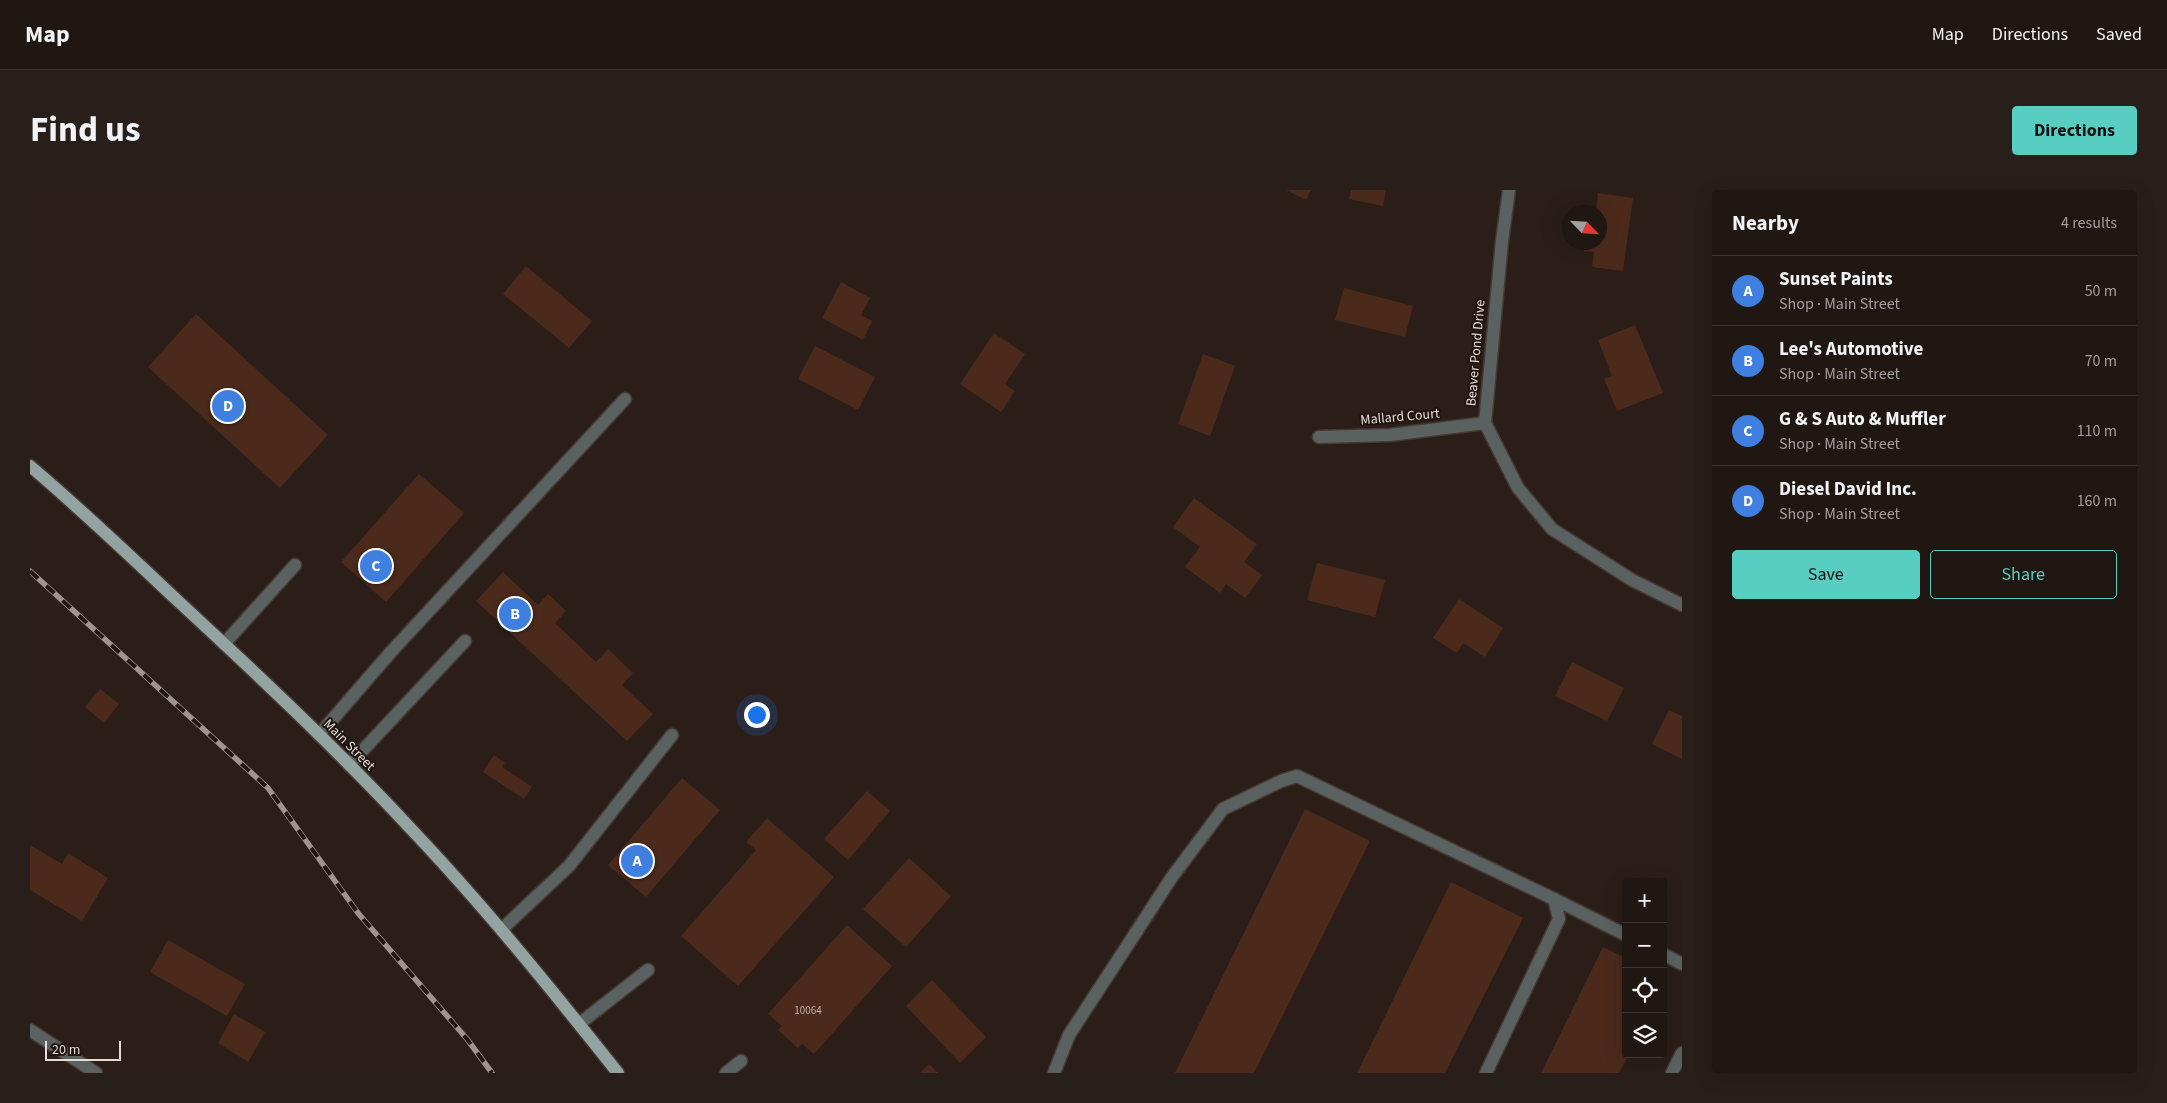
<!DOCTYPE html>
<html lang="en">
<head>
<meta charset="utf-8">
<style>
	:root { --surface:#201612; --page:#281f1b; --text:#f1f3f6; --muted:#a29f9f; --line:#3d3532; --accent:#57cec1 }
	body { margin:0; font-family:"Source Sans 3",sans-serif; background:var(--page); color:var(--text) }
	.controls { position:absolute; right:15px; bottom:15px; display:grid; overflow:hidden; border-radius:5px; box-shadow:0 5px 20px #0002 }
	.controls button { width:45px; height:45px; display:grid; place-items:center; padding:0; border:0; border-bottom:1px solid var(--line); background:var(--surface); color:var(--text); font:25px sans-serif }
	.compass { position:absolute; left:1532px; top:15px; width:45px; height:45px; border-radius:50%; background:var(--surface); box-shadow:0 5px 20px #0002; rotate:115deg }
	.scale { position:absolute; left:15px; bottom:12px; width:76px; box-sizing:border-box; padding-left:5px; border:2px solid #e5dcd8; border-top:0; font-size:14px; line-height:18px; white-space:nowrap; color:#e5dcd8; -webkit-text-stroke:4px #21150f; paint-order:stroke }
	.you { position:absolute; left:726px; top:524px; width:18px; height:18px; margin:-12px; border:4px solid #fff; border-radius:50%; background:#1a73e8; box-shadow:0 0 0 8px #1a73e833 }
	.badge { display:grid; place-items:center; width:32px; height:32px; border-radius:50%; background:var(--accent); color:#fff; font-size:16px; font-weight:700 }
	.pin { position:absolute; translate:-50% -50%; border:2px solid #fff; box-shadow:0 1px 5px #0006 }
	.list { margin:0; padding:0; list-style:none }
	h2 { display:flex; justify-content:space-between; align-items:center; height:65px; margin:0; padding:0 20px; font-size:21px }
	h2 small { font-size:16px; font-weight:400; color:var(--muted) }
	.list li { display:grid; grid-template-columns:32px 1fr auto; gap:15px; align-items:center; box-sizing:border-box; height:70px; padding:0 20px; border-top:1px solid var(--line) }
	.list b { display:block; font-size:19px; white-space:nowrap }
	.list p { margin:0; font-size:16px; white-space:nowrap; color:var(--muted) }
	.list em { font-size:16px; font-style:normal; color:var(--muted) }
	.actions { display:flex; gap:10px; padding:15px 20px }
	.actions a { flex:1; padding:11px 0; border:1px solid var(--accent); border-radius:5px; text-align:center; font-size:18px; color:var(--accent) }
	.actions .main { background:var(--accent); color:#111 }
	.icon { flex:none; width:28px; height:28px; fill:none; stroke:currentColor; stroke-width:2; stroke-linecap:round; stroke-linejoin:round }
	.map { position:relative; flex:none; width:1652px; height:883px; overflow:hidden; border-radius:5px }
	header { display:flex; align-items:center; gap:30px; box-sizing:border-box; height:70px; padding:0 25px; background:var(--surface); border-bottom:1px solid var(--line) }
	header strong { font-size:24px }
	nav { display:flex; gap:28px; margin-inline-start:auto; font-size:18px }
	.intro { display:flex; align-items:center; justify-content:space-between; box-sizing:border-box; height:120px; padding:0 30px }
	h1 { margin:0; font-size:35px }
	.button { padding:12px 22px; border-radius:5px; background:var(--accent); color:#111; font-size:18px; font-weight:700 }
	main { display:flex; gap:30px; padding:0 30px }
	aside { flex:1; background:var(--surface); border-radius:5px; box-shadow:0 5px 20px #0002 }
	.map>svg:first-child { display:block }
	.building { fill:#4b2a1c }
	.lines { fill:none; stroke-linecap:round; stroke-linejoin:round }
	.minor-casing { stroke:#453933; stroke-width:15 }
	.major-casing { stroke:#453933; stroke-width:15 }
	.minor { stroke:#5a6261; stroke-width:12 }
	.major { stroke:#92a3a1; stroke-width:12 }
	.rail-casing { stroke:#9f948f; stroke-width:5.5 }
	.rail { stroke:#21150f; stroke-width:4; stroke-dasharray:11; stroke-linecap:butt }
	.labels { text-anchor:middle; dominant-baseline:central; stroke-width:4; stroke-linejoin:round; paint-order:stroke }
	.number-label { font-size:11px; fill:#beb0a9 }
	.street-label { font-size:14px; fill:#e5dcd8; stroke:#21150f }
</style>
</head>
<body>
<header>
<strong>Map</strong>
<nav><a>Map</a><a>Directions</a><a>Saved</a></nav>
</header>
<div class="intro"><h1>Find us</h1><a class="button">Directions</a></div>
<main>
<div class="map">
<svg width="1652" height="883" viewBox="0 0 1652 883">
	<rect width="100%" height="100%" fill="#2b1e18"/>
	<!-- building -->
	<g class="building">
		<path d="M1256,0H1281L1276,10Z"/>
		<path d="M1321,0H1356L1353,16L1319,9Z"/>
		<path d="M1568,3L1603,8L1593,81L1562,77L1564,62L1554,61L1555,52H1570V22H1566Z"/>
		<path d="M496,76L562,131L539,158L473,104Z"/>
		<path d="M811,92L840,108L831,125L842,131L833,150L792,128Z"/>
		<path d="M1314,98L1383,116L1375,147L1305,130Z"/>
		<path d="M166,124L298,245L250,298L118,177Z"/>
		<path d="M1605,135L1633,203L1587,221L1574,189L1582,186L1568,150Z"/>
		<path d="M964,143L995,164L975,194L985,201L971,222L930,194Z"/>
		<path d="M785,156L845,187L828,220L768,189Z"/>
		<path d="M1173,164L1205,176L1180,246L1148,234Z"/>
		<path d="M389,284L434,323L356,412L311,372Z"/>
		<path d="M1164,308L1227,354L1214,372L1232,385L1215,408L1196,394L1190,403L1155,377L1170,357L1143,337Z"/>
		<path d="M1287,373L1355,390L1345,427L1277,410Z"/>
		<path d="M473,382L508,415L518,404L536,421L525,433L566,472L578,459L603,483L592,495L623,524L597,551L446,411Z"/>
		<path d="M1429,409L1473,438L1455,467L1433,453L1427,463L1403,448Z"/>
		<path d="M1542,472L1594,498L1577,531L1525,506Z"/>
		<path d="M70,499L89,514L74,533L55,517Z"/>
		<path d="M1639,520L1652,526V569L1622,554Z"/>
		<path d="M464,565L475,573L472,577L502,597L494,609L453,582Z"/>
		<path d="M652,588L690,620L616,707L578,675Z"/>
		<path d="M837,601L860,621L818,670L794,649Z"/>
		<path d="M1275,619L1340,651L1224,883H1145Z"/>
		<path d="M737,628L804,687L708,796L651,746L726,660L716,652Z"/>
		<path d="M0,655L32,674L38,663L78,688L52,731L0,700Z"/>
		<path d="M879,668L921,706L876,757L833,719Z"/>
		<path d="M1421,692L1493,728L1415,883H1327Z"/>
		<path d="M817,735L862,776L784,864L772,854L768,858L748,840L752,836L738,824Z"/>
		<path d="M138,750L215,794L197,826L120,782Z"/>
		<path d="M1573,757L1596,768V864H1599L1589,883H1511Z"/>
		<path d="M902,790L956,847L930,873L876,816Z"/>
		<path d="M204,824L235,842L218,872L188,853Z"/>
		<path d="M899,874L908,883H890Z"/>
	</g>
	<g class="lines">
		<defs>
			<g id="minor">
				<path d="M1479,0L1472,51L1455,233L1488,298L1522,339L1602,390L1652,415"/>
				<path d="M1289,247L1360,245L1455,233"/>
				<path d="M194,454L265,375"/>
				<path d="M289,545L360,463L595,209"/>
				<path d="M319,575L435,451"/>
				<path d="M1524,709L1596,745"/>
				<path d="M472,739L539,676L642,545"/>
				<path d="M1633,764L1652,774"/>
				<path d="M549,834L618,780"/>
				<path d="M0,840L66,883"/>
				<path d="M696,883L711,871"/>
				<path d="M1024,883L1039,845L1142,687L1193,619L1251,591L1267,586L1524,709L1529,729L1456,883"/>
				<path d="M1642,883L1652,863"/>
			</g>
			<path id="major" d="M0,276C51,319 99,365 148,411C228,485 308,560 382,640C455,717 522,800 588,883"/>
		</defs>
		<!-- minor casing -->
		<use href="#minor" class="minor-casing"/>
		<!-- major casing -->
		<use href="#major" class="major-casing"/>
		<!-- minor -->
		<use href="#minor" class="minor"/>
		<!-- major -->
		<use href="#major" class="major"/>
		<defs>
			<path id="rail" d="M0,381L238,598L328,723L437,849L462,883"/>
		</defs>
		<!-- rail casing -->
		<use href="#rail" class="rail-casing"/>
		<!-- rail -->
		<use href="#rail" class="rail"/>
	</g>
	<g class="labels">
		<!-- number labels -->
		<g class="number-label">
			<text x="778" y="820">10064</text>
		</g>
		<!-- street labels -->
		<g class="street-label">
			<text transform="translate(1446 163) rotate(-85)">Beaver Pond Drive</text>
			<text transform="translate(1370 227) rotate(-5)">Mallard Court</text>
			<text transform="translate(319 555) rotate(45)">Main Street</text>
		</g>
	</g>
</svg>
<div class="controls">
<button>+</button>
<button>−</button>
<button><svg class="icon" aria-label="locate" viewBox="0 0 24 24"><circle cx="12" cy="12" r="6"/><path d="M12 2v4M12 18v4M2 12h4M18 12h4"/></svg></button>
<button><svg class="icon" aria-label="layers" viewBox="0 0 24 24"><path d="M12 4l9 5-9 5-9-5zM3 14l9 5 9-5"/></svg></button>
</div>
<svg class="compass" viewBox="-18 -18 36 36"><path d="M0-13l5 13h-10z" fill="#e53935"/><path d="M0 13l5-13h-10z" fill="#a29f9f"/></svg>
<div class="scale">20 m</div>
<div class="you"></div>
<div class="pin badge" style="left:607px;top:671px;background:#3f7fe0">A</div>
<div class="pin badge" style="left:485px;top:424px;background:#3f7fe0">B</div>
<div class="pin badge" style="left:346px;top:376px;background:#3f7fe0">C</div>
<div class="pin badge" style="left:198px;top:216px;background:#3f7fe0">D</div>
</div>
<aside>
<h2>Nearby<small>4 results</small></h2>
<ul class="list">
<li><span class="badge" style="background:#3f7fe0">A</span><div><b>Sunset Paints</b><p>Shop · Main Street</p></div><em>50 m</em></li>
<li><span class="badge" style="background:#3f7fe0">B</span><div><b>Lee's Automotive</b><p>Shop · Main Street</p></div><em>70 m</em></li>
<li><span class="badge" style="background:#3f7fe0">C</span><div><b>G &amp; S Auto &amp; Muffler</b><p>Shop · Main Street</p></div><em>110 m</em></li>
<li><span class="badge" style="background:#3f7fe0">D</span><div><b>Diesel David Inc.</b><p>Shop · Main Street</p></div><em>160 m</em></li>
</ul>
<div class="actions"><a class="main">Save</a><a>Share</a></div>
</aside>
</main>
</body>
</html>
